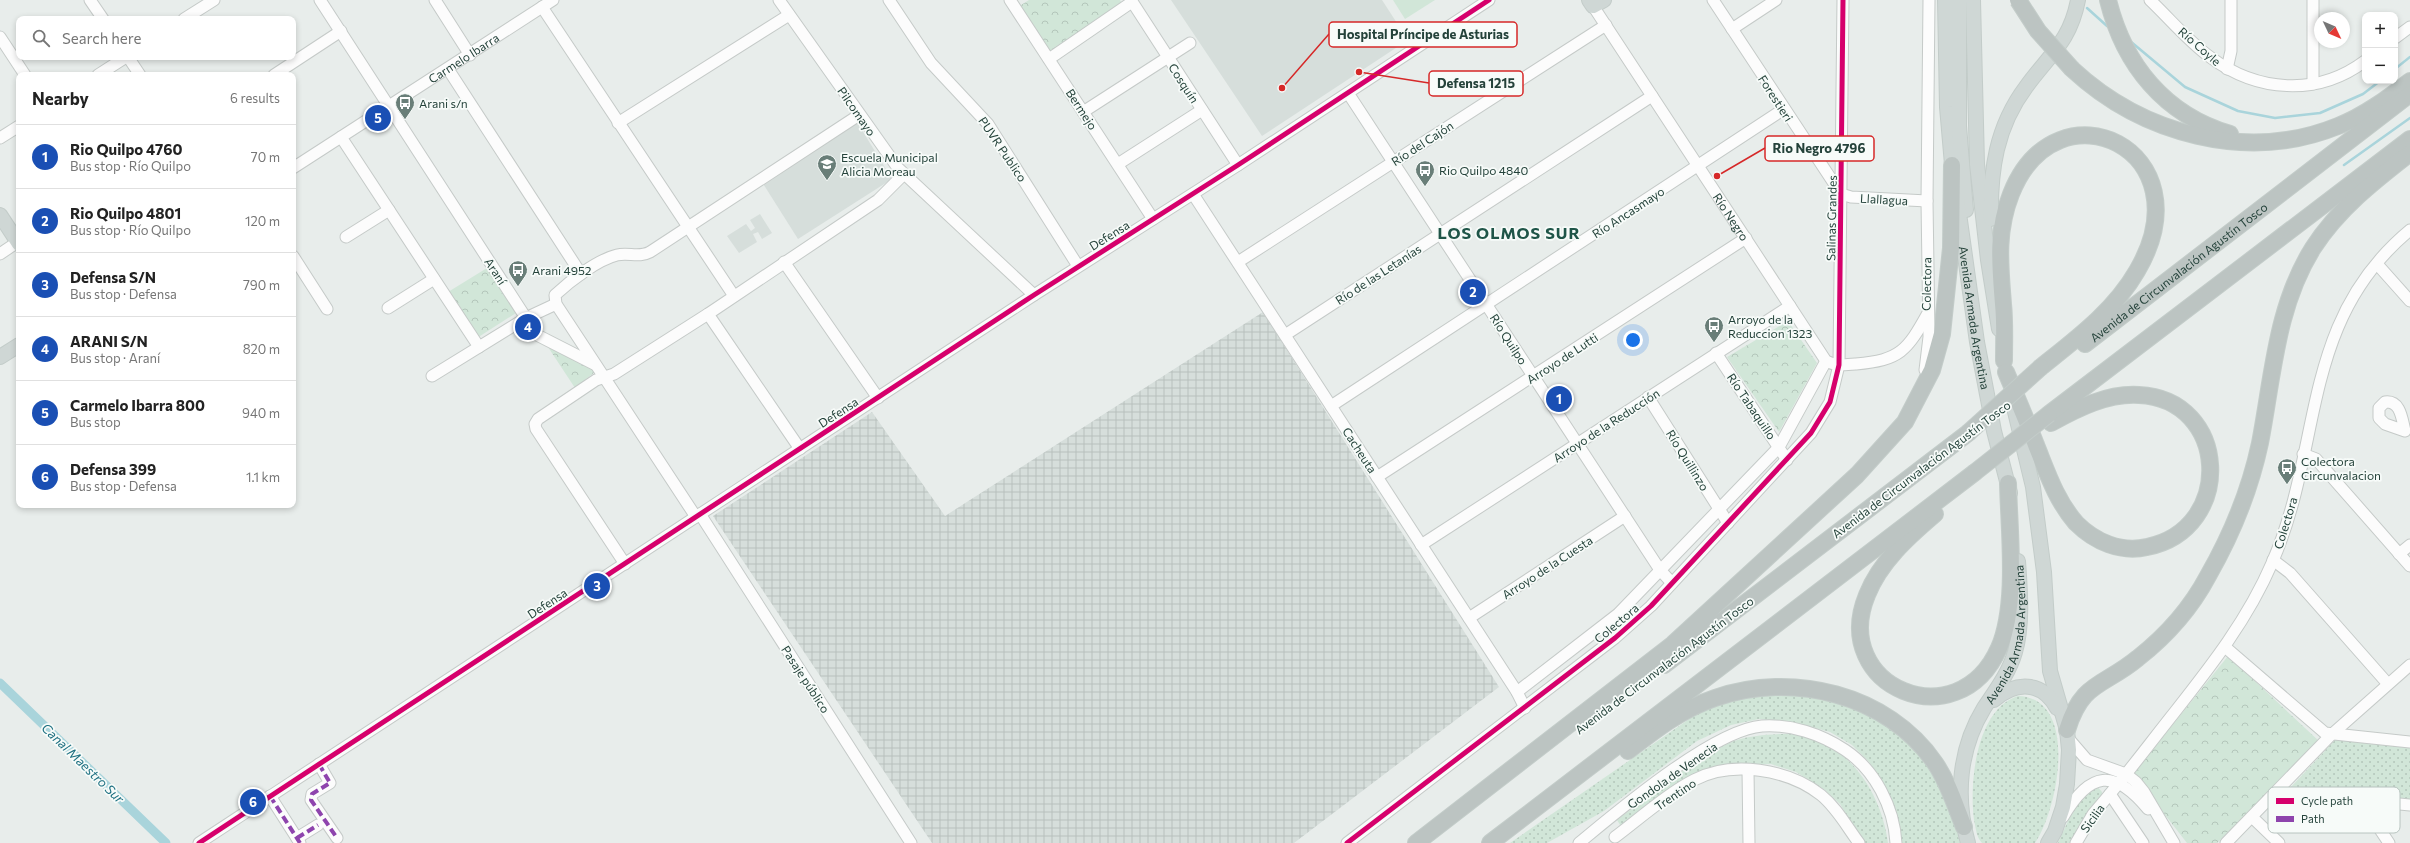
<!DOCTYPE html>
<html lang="en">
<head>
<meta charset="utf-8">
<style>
	:root { --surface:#fff; --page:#f2f2f2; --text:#222; --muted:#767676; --line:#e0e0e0; --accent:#697e78 }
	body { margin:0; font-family:Commissioner,sans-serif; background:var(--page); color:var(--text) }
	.controls { position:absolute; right:12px; top:12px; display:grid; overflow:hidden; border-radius:8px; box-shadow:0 2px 6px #0003 }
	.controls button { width:36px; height:36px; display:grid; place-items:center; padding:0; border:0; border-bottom:1px solid var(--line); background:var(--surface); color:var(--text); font:20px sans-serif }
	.compass { position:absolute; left:2314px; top:12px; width:36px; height:36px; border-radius:50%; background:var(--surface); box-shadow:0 2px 6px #0003; rotate:134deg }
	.you { position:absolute; left:1633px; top:340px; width:14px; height:14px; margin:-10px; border:3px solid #fff; border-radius:50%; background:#1a73e8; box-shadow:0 0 0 6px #1a73e833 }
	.badge { display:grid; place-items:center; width:26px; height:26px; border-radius:50%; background:var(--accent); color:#fff; font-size:13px; font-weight:700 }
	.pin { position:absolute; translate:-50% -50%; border:2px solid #fff; box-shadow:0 1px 4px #0006 }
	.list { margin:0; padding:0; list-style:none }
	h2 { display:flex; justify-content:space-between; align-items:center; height:52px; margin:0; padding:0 16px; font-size:17px }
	h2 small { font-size:13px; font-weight:400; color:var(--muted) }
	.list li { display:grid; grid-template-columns:26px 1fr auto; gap:12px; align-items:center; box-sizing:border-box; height:64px; padding:0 16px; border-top:1px solid var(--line) }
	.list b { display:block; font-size:15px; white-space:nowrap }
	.list p { margin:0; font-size:13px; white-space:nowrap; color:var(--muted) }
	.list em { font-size:13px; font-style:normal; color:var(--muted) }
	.icon { flex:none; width:22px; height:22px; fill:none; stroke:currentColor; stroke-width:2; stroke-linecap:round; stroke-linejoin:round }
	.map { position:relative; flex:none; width:2410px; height:843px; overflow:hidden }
	.search { position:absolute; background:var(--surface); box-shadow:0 2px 6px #0003; left:16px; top:16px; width:280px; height:44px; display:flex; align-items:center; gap:10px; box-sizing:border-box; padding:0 14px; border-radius:8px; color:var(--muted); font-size:15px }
	.panel { position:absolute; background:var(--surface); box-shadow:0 2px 6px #0003; left:16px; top:72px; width:280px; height:436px; border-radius:8px }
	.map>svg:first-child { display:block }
	.built { fill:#d6dedb }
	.industrial { fill:url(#industrial-grid) }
	.grass { fill:url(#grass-dots) }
	.forest { fill:url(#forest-crowns) }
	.pitch { fill:#d1e6d8 }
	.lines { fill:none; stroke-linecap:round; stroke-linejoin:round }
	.stream { stroke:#a9d4db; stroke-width:2.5 }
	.canal { stroke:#a9d4db; stroke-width:9 }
	.minor-casing { stroke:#c5cac8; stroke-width:13 }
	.major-casing { stroke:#c3ccc9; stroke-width:16 }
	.highway-casing { stroke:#c3ccc9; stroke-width:18 }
	.minor { stroke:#fcfcfc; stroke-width:11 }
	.major { stroke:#cfd7d5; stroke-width:14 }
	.highway { stroke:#bcc4c2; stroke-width:16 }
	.highway-bridge-casing { stroke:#c3ccc9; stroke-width:18; stroke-linecap:butt }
	.highway-bridge { stroke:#bcc4c2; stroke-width:16 }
	.quiet { stroke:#8e44ad; stroke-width:4; stroke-dasharray:8 4; stroke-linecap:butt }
	.cycleway-casing { stroke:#f7fbf9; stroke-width:8 }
	.cycleway { stroke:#d6006c; stroke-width:5 }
	.labels { text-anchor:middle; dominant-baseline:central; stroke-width:3.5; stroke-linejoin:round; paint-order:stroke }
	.street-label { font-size:12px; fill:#24423a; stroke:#f7fbf9 }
	.poi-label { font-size:12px; fill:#24423a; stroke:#f7fbf9; text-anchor:start }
	.water-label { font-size:13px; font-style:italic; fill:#1c6f80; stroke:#f7fbf9 }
	.district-label { font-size:16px; font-weight:bold; letter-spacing:1px; fill:#1f5548; stroke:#f7fbf9 }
	.key { fill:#f7fbf9; stroke:#b8c4c0; stroke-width:1 }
	.key-label { font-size:11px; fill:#24423a }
	.leader { fill:none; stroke:#d62828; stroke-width:1.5 }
	.callout-dot { fill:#d62828; stroke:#f7fbf9; stroke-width:1.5 }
	.callout { fill:#f7fbf9; stroke:#d62828; stroke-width:1.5 }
	.callout-label { font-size:13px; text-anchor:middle; font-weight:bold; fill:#24423a }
</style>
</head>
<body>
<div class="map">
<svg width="2410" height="843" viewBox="0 0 2410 843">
	<defs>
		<pattern id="industrial-grid" width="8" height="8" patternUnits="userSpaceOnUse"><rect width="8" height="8" fill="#d6dedb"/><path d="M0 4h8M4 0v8" fill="none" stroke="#b8c0bd"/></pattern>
		<pattern id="grass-dots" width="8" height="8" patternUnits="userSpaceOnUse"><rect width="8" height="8" fill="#d1e6d8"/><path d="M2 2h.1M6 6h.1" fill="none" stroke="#b3c6ba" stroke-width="1.8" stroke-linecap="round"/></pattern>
		<pattern id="forest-crowns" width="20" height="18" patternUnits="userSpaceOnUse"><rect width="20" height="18" fill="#d1e6d8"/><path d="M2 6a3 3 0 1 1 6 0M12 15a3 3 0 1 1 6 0" fill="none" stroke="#b3c6ba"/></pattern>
	</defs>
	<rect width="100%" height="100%" fill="#e8edeb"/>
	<!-- built -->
	<g class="built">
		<path d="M1171,0H1382L1408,40L1262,136Z"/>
		<path d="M857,122L892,179L798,239L762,182Z"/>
		<path d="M760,214L772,233L762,239L758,232L753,234L757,242L739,253L727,236L746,224L751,231L755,228L750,220Z"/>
	</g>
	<!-- industrial -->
	<path class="industrial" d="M1263,312L1499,687L1294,843H932L713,516L872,412L945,516Z"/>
	<!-- grass -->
	<g class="grass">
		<path d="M1763,694C1781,695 1803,693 1821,697C1855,705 1902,728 1923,756C1940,778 1954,816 1960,843H1899V830L1891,797L1869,762L1852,745L1830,732L1797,723L1759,719L1731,725L1697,741L1604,811L1547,843H1510L1695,715L1716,704Z"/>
		<path d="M2018,696C2080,698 2058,810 2035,843H1982C1976,837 1976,828 1974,820C1969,783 1976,709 2018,696Z"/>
		<path d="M1781,734C1788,734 1796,734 1803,735C1852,747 1882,796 1888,843H1864L1840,804L1825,790L1796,772L1771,764L1731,766L1698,773L1622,828L1617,820C1651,795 1689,762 1727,744C1744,736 1763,735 1781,734Z"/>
		<path d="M2336,739L2410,747V801L2290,788Z"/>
		<path d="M2097,786L2102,792V797L2070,843H2058L2078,799Z"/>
	</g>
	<!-- forest -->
	<g class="forest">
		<path d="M1029,0H1120L1123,6L1050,55L1018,7Z"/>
		<path d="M487,268L516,313L477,338L448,292Z"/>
		<path d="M1788,321L1817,363L1779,432L1727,357Z"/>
		<path d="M546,344L596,371L575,388Z"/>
		<path d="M2228,656L2320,742L2217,843H2187L2133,774Z"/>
	</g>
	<!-- pitch -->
	<path class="pitch" d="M1393,0H1435L1405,19Z"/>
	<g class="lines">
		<!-- stream -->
		<g class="stream">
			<path d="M2087,8L2107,26"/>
			<path d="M2130,41L2185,87L2238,111L2275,118L2320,113L2363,94L2380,81"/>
			<path d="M2395,69L2410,57"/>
			<path d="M2344,165L2410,118"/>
		</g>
		<!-- canal -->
		<path class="canal" d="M0,683L166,843"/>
		<defs>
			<g id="minor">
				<path d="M90,0L103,19"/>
				<path d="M320,0L537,335L594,364"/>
				<path d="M435,0L470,55"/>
				<path d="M779,0L898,168L1034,295"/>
				<path d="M889,0L931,63L988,124L1078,266"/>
				<path d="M1010,0L1153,219"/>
				<path d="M1131,0L1238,165"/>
				<path d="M1713,0L1841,194L1851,197L1927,201"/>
				<path d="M2150,0C2170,19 2188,41 2210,57C2257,92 2317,97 2365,61"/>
				<path d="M2313,0V84"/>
				<path id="s1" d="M1593,6L1826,361C1835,366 1845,365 1856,364C1900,360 1907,351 1928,313"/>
				<path d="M542,7L734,296"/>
				<path d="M184,19L214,0"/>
				<path d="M1732,29L1776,0"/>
				<path d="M0,37L25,75"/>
				<path d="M2395,38L2410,27"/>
				<path d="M128,57L140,75"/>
				<path d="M1049,59L1132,2"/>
				<path d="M448,69L581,274"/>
				<path d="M2227,69L2231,51V0"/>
				<path d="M98,75L126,57"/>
				<path d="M274,75L341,31"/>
				<path d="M1348,93L1660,570L1672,583"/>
				<path d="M1083,112L1190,43"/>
				<path d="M618,123L789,15"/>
				<path d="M341,137L479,347"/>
				<path d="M0,138L19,126"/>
				<path d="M1118,164L1202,110"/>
				<path id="s2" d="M293,168L553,0"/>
				<path d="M1193,194L1517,692L1525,708"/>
				<path d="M346,237L389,210"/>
				<path d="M0,254L19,241"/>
				<path d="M293,256L327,309"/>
				<path d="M784,262L878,398"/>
				<path d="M1238,262L1606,25"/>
				<path d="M2377,264L2410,301"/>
				<path d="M388,308L434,279"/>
				<path d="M708,314L800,449"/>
				<path d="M1285,335L1652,96"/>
				<path d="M1716,353L1787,460"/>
				<path d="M1925,370L1929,337L1927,201L1929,0"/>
				<path d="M432,376L526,318L556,304"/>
				<path d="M1648,397L1728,523"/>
				<path d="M2385,402C2401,400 2402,420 2405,431L2385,424L2379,418V408Z"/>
				<path d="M1331,406L1784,109"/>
				<path d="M2303,454L2316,459L2410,566"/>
				<path d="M1377,477L1746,238"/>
				<path d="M700,514L911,843"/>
				<path d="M696,517L556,304L555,295C570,281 597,260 617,255C628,252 639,258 650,252L859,115"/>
				<path d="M1421,545L1790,306"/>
				<path d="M2399,554L2410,545"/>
				<path d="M2273,560L2290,573L2388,684"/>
				<path d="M625,564L536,429L535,424L538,419L596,380L614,374L708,314L878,200L904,174"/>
				<path d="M1469,618L1625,516"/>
				<path d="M2225,647L2325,733L2410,742"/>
				<path d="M1517,692L1618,614L1779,447L1826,361"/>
				<path d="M2068,738L2087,760L2126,774L2136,782L2144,792L2174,843"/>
				<path d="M319,764L330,783L312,794L311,800L337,838"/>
				<path d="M1748,770L1749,843"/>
				<path d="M2278,792L2410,805"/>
				<path d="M2110,794L2143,843"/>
				<path d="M270,796L300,843"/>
				<path d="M2365,801L2369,813L2389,843"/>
				<path d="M2063,817C2090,771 2114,768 2148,809"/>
				<path d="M2252,817L2279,843"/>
				<path d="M1615,837C1639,819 1667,794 1694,780C1732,760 1788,769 1821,795C1837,808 1847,827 1859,843"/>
				<path d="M297,838L318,825"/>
				<path d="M199,843L1034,295L1238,165L1489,0"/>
				<path d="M1347,843L1615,638L1651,606L1811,433L1830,402L1839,365L1843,0"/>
				<path d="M1579,843C1618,811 1713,730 1762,726C1791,724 1821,734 1845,750C1875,770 1894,807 1896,843"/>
				<path d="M2076,843L2093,814C2121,782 2147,747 2174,713C2211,666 2248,619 2272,563C2324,445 2299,322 2410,230"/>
				<path d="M2226,843L2331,735L2410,665"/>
			</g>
			<g id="major">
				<path d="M1589,0L1593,6L1604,0"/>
				<path d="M1945,0L1947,107L1953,176"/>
				<path d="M1959,0V126L1966,210"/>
				<path d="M1973,0L1977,164L1988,260L1999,329"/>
				<path id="s3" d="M1957,199L1977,342L1994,431L2010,493"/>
				<path d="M0,215L19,244"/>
				<path d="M1991,219C1990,171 1996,127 2026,87C2049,55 2070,42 2078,0"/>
				<path d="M0,357L19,345"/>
				<path d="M2011,395L2033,487L2044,572L2050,671L2067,730L2069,750L2067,784L2063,807L2055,831L2048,843"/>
				<path d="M1994,700C2016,681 2042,681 2057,708"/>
				<path id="s4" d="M1968,843C1955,797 1959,749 1984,708C1996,690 2009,673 2015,652C2023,624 2020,590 2018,561"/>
			</g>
			<g id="highway">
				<path d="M2108,0C2124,65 2165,115 2230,134"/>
				<path d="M2072,69C2142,134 2247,163 2338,126C2364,116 2388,98 2410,81"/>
				<path id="s5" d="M2085,344L2410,94"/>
				<path d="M2004,361C2004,342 2005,323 2003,304C2000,265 1996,232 2011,194C2057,78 2208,150 2137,271C2114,311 2076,339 2041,367"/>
				<path d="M2006,372C2016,396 2027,421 2036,445C2047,472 2056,500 2076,523C2095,542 2121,553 2147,547C2236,529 2229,399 2139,395C2108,393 2078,408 2051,423"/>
				<path d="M2049,414L2410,139"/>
				<path d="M1935,514C1908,537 1880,562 1867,595C1829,687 1958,741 1999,648C2018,604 2009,531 2008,483"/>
				<path d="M1664,665L1968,433"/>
				<path d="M2067,730C2082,681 2103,687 2138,658C2166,636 2191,608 2208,576C2232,534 2250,490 2260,443C2273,376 2276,307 2313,248C2338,209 2374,181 2410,153"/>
				<path d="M1628,751C1655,730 1682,709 1715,698C1792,671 1888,694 1935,763C1948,782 1955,805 1964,827"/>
				<path d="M1416,843L1673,644L1857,475L1905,422L1932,370L1942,334L1951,248L1952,165"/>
				<path d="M1490,843L1974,473"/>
			</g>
		</defs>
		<!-- minor casing -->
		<use href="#minor" class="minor-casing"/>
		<!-- major casing -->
		<use href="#major" class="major-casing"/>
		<!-- highway casing -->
		<use href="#highway" class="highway-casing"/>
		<!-- minor -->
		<use href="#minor" class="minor"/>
		<!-- major -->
		<use href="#major" class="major"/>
		<!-- highway -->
		<use href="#highway" class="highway"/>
		<defs>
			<g id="highway-bridge">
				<path d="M2018,0L2038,31L2072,69"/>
				<path d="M1968,433L2041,367"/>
				<path d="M1974,473L2049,414"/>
			</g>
		</defs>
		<!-- highway-bridge casing -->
		<use href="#highway-bridge" class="highway-bridge-casing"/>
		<!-- highway-bridge -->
		<use href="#highway-bridge" class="highway-bridge"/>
		<!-- quiet -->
		<g class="quiet">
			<path d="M319,764L330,783L312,794L311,800L337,838"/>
			<path d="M270,796L300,843"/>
			<path d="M297,838L318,825"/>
		</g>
		<defs>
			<g id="cycleway">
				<path d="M199,843L1034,295L1238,165L1489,0"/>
				<path d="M1347,843L1615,638L1651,606L1811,433L1830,402L1839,365L1843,0"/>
			</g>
		</defs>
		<!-- cycleway casing -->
		<use href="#cycleway" class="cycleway-casing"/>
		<!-- cycleway -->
		<use href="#cycleway" class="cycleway"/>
	</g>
	<!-- icons -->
	<defs>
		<symbol id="bus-pin" viewBox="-11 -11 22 30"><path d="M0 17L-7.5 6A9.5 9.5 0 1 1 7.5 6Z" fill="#697e78" stroke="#f7fbf9"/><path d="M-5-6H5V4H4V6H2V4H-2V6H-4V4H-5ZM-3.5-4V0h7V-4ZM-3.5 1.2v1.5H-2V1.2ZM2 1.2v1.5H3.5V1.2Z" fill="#fff"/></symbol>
		<symbol id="school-pin" viewBox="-11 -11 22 30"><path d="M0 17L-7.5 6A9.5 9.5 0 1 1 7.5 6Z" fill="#697e78" stroke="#f7fbf9"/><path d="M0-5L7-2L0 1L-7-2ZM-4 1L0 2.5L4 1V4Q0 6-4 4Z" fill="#fff"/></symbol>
	</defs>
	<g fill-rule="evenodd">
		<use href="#bus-pin" x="394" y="92" width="22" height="30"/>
		<use href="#school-pin" x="816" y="153" width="22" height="30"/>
		<use href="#bus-pin" x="1414" y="159" width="22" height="30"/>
		<use href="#bus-pin" x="507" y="259" width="22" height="30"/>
		<use href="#bus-pin" x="1703" y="315" width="22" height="30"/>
		<use href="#bus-pin" x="2276" y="457" width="22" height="30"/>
	</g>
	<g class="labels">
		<!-- street labels -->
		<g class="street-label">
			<text transform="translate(2200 46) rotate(41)">Río Coyle</text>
			<text stroke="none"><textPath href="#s2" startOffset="203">Carmelo Ibarra</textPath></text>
			<text transform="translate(1184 83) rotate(57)">Cosquín</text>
			<text transform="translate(1776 98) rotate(57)">Forestieri</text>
			<text transform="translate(1082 109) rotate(57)">Bermejo</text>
			<text transform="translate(857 111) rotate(55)">Pilcomayo</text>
			<text transform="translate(1422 143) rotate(-33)">Río del Cajón</text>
			<text transform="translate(1003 149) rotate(56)">PUVR Publico</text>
			<text transform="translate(1884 199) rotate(3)">Llallagua</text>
			<text transform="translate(1628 212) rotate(-33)">Río Ancasmayo</text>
			<text stroke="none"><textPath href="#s1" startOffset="252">Río Negro</textPath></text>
			<text transform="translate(1831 218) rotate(-89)">Salinas Grandes</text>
			<text transform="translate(1109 235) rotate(-32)">Defensa</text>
			<text transform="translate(496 271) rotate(57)">Araní</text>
			<text stroke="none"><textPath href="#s5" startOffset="118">Avenida de Circunvalación Agustín Tosco</textPath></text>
			<text transform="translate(1378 274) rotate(-33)">Río de las Letanías</text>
			<text transform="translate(1926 284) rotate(-89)">Colectora</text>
			<text stroke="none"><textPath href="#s3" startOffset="120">Avenida Armada Argentina</textPath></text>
			<text transform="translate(1509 339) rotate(57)">Río Quilpo</text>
			<text transform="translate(1562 358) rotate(-33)">Arroyo de Lutti</text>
			<text transform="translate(1752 406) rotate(56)">Río Tabaquillo</text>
			<text transform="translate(838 412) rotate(-33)">Defensa</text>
			<text transform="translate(1606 425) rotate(-33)">Arroyo de la Reducción</text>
			<text transform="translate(1360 450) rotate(57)">Cacheuta</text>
			<text transform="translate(1688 460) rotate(58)">Río Quillinzo</text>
			<text transform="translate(1921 469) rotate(-37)">Avenida de Circunvalación Agustín Tosco</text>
			<text transform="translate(2285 523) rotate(-73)">Colectora</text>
			<text transform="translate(1547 567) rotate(-33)">Arroyo de la Cuesta</text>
			<text transform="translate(547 603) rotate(-33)">Defensa</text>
			<text transform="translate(1616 623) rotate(-40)">Colectora</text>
			<text stroke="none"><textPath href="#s4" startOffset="219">Avenida Armada Argentina</textPath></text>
			<text transform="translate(1664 665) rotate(-37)">Avenida de Circunvalación Agustín Tosco</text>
			<text transform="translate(806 679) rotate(57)">Pasaje público</text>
			<text transform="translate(1672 775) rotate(-35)">Gondola de Venecia</text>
			<text transform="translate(1675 794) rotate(-34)">Trentino</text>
			<text transform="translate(2092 818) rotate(-54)">Sicilia</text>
		</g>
		<!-- poi labels -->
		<g class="poi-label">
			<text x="419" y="103">Arani s/n</text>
			<text x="841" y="157">Escuela Municipal<tspan x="841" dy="14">Alicia Moreau</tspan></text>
			<text x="1439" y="170">Rio Quilpo 4840</text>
			<text x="532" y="270">Arani 4952</text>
			<text x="1728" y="319">Arroyo de la<tspan x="1728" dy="14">Reduccion 1323</tspan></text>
			<text x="2301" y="461">Colectora<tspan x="2301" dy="14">Circunvalacion</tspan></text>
		</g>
		<!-- water labels -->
		<g class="water-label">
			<text transform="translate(83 763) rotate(44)">Canal Maestro Sur</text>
		</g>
		<!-- district labels -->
		<g class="district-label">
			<text x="1509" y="232">LOS OLMOS SUR</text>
		</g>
	</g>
	<!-- legend -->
	<rect x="2268" y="787" width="132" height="46" rx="6" class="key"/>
	<rect x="2276" y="798" width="18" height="6" fill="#d6006c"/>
	<rect x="2276" y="816" width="18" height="6" fill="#8e44ad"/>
	<g class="key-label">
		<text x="2301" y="805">Cycle path</text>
		<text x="2301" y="823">Path</text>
	</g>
	<!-- callouts -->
	<path class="leader" d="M1282 88L1329 34M1359 72L1429 83M1717 176L1765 148"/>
	<g class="callout-dot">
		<circle cx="1282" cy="88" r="4"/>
		<circle cx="1359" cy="72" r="4"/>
		<circle cx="1717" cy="176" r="4"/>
	</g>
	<g class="callout">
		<rect x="1329" y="22" width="188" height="25" rx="4"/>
		<rect x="1429" y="71" width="94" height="25" rx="4"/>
		<rect x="1765" y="136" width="109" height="25" rx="4"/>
	</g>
	<g class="callout-label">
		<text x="1423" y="39">Hospital Príncipe de Asturias</text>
		<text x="1476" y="88">Defensa 1215</text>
		<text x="1819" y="153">Rio Negro 4796</text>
	</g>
</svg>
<div class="controls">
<button>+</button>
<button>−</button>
</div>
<svg class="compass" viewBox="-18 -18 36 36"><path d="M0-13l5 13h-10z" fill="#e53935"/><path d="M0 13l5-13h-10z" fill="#767676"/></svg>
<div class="you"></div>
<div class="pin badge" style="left:1559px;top:399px;background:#1a4fb4">1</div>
<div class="pin badge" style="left:1473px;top:292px;background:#1a4fb4">2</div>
<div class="pin badge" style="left:597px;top:586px;background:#1a4fb4">3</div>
<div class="pin badge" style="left:528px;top:327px;background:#1a4fb4">4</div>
<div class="pin badge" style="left:378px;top:118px;background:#1a4fb4">5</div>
<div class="pin badge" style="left:253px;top:802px;background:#1a4fb4">6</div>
<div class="search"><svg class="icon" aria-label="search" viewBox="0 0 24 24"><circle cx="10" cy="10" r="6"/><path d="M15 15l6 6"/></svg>Search here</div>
<section class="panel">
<h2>Nearby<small>6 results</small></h2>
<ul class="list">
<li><span class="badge" style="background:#1a4fb4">1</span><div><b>Rio Quilpo 4760</b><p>Bus stop · Río Quilpo</p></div><em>70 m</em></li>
<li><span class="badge" style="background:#1a4fb4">2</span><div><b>Rio Quilpo 4801</b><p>Bus stop · Río Quilpo</p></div><em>120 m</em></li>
<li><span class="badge" style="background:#1a4fb4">3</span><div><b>Defensa S/N</b><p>Bus stop · Defensa</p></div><em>790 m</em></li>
<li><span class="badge" style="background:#1a4fb4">4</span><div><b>ARANI S/N</b><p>Bus stop · Araní</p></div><em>820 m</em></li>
<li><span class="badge" style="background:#1a4fb4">5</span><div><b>Carmelo Ibarra 800</b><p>Bus stop</p></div><em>940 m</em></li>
<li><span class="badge" style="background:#1a4fb4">6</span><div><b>Defensa 399</b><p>Bus stop · Defensa</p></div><em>1.1 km</em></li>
</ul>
</section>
</div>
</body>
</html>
